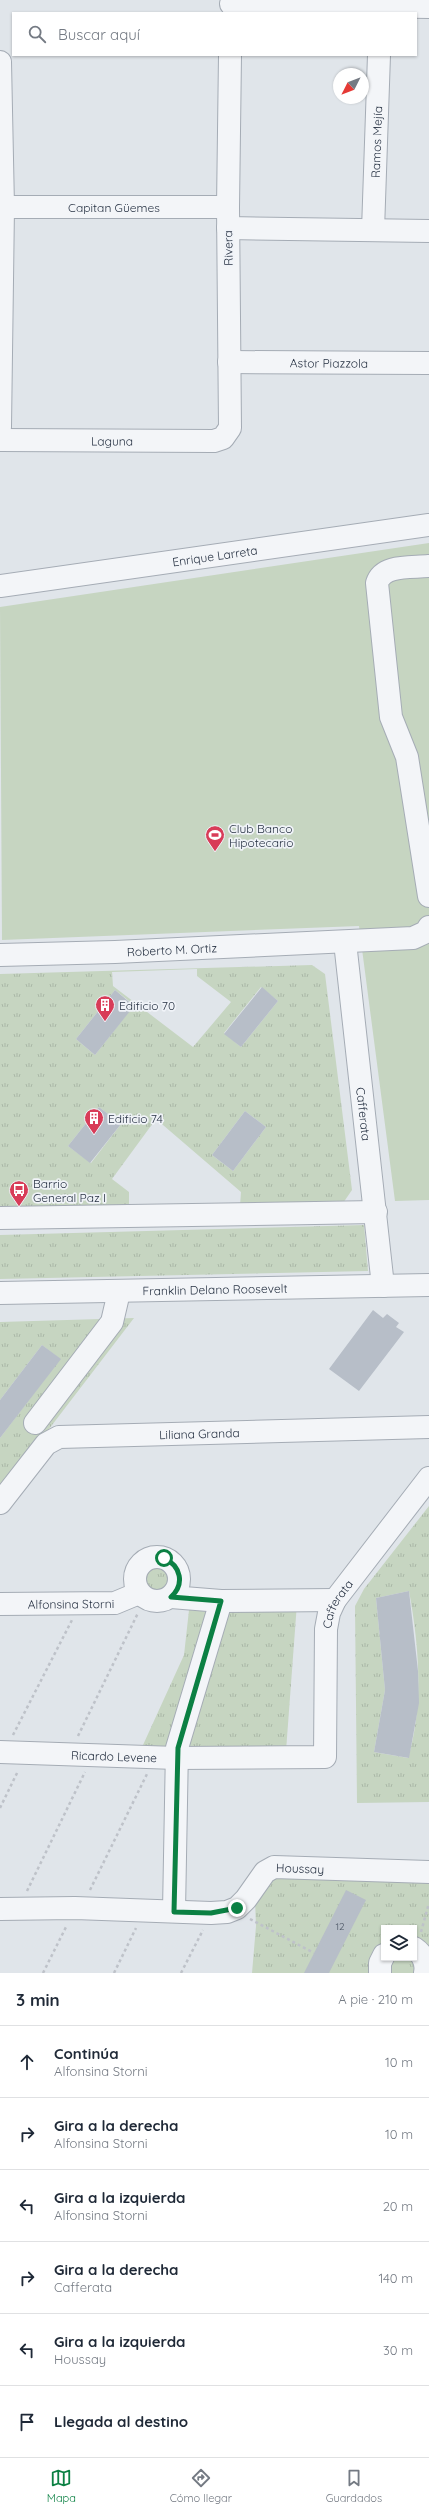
<!DOCTYPE html>
<html lang="es">
<head>
<meta charset="utf-8">
<style>
	:root { --surface:#fff; --page:#f6f6f7; --text:#1f2937; --muted:#747a83; --line:#e0e1e3; --accent:#0b8043 }
	body { margin:0; font-family:Quicksand,sans-serif; background:var(--page); color:var(--text) }
	.controls { position:absolute; right:12px; bottom:12px; display:grid; overflow:hidden; border-radius:0px; box-shadow:0 1px 3px #0004 }
	.controls button { width:36px; height:36px; display:grid; place-items:center; padding:0; border:0; border-bottom:1px solid var(--line); background:var(--surface); color:var(--text); font:20px sans-serif }
	.compass { position:absolute; left:333px; top:68px; width:36px; height:36px; border-radius:50%; background:var(--surface); box-shadow:0 1px 3px #0004; rotate:228deg }
	.stop { position:absolute; width:12px; height:12px; margin:-9px; border:3px solid #0b8043; border-radius:50%; background:#fff }
	.stop.end { background:#0b8043; border-color:#fff; box-shadow:0 1px 4px #0008 }
	.list { margin:0; padding:0; list-style:none }
	h2 { display:flex; justify-content:space-between; align-items:center; height:52px; margin:0; padding:0 16px; font-size:17px }
	h2 small { font-size:13px; font-weight:400; color:var(--muted) }
	.list li { display:grid; grid-template-columns:26px 1fr auto; gap:12px; align-items:center; box-sizing:border-box; height:72px; padding:0 16px; border-top:1px solid var(--line) }
	.list b { display:block; font-size:15px; white-space:nowrap }
	.list p { margin:0; font-size:13px; white-space:nowrap; color:var(--muted) }
	.list em { font-size:13px; font-style:normal; color:var(--muted) }
	.icon { flex:none; width:22px; height:22px; fill:none; stroke:currentColor; stroke-width:2; stroke-linecap:round; stroke-linejoin:round }
	.map { position:relative; flex:none; width:429px; height:1973px; overflow:hidden }
	.search { position:absolute; background:var(--surface); box-shadow:0 1px 3px #0004; left:12px; right:12px; top:12px; height:44px; display:flex; align-items:center; gap:10px; box-sizing:border-box; padding:0 14px; border-radius:0px; color:var(--muted); font-size:15px }
	.sheet { height:484px; background:var(--surface) }
	nav { display:flex; justify-content:space-around; align-items:center; box-sizing:border-box; height:56px; border-top:1px solid var(--line); background:var(--surface); font-size:11px; color:var(--muted) }
	nav a { display:grid; justify-items:center; gap:2px }
	nav .on { color:var(--accent) }
	.map>svg:first-child { display:block }
	.grass { fill:url(#grass-tufts); fill-rule:evenodd }
	.pitch { fill:#c6d5c1 }
	.building { fill:#b7bec8 }
	.lines { fill:none; stroke-linecap:round; stroke-linejoin:round }
	.minor-casing { stroke:#a5acb5; stroke-width:24 }
	.path { stroke:#bec2c9; stroke-width:2.5; stroke-dasharray:3 3; stroke-linecap:butt }
	.minor { stroke:#f3f5f8; stroke-width:22 }
	.route { stroke:#0b8043; stroke-width:5 }
	.labels { text-anchor:middle; dominant-baseline:central; stroke-width:3.5; stroke-linejoin:round; paint-order:stroke }
	.number-label { font-size:10px; fill:#4b5564 }
	.street-label { font-size:12px; fill:#273243; stroke:#f0f3f8 }
	.poi-label { font-size:12px; fill:#273243; stroke:#f0f3f8; text-anchor:start }
</style>
</head>
<body>
<div class="map">
<svg width="429" height="1973" viewBox="0 0 429 1973">
	<defs>
		<pattern id="grass-tufts" width="24" height="20" patternUnits="userSpaceOnUse"><rect width="24" height="20" fill="#c6d5c1"/><path d="M3 7l-1-3M5 7V3M7 7l1-3M15 17l-1-3M17 17v-4M19 17l1-3" fill="none" stroke="#aab7a7"/></pattern>
	</defs>
	<rect width="100%" height="100%" fill="#e0e5ea"/>
	<!-- grass -->
	<g class="grass">
		<path d="M312,965L325,974L352,1190L341,1206L0,1212V974ZM197,969V976L231,1002L193,1047L113,986L112,972ZM261,987L278,1001L241,1047L224,1033ZM115,990L134,1005L95,1055L76,1039ZM99,1107L121,1124L91,1163L68,1146ZM245,1111L266,1127L233,1171L212,1155ZM156,1119L241,1192L240,1206L129,1208V1192L112,1179Z"/>
		<path d="M364,1225L368,1271L0,1279V1235Z"/>
		<path d="M134,1318L0,1493V1438L60,1359L42,1345L0,1400V1322Z"/>
		<path d="M429,1506V1802L357,1803L355,1606L364,1589ZM409,1591C419,1645 424,1705 408,1758L374,1752L385,1690L376,1598Z"/>
		<circle cx="157" cy="1580" r="18"/>
		<path d="M297,1603L286,1751L183,1754L224,1608Z"/>
		<path d="M189,1610L212,1612L175,1745L163,1753L143,1745L184,1655Z"/>
		<path d="M269,1876L429,1878V1973H252L256,1926L255,1900ZM384,1928H414V1958H384Z"/>
	</g>
	<!-- pitch -->
	<path class="pitch" d="M429,543V1200L395,1201L359,926L2,940L0,607Z"/>
	<!-- building -->
	<g class="building">
		<path d="M262,987L278,1001L241,1047L224,1034Z"/>
		<path d="M115,990L134,1006L95,1055L76,1039Z"/>
		<path d="M99,1107L121,1124L90,1163L68,1146Z"/>
		<path d="M245,1111L266,1127L233,1171L212,1155Z"/>
		<path d="M373,1310L383,1318L387,1314L399,1323L396,1327L404,1332L359,1391L329,1369Z"/>
		<path d="M42,1345L61,1359L0,1438V1400Z"/>
		<path d="M409,1591L418,1671L419,1703L409,1758L374,1752L385,1690L376,1598Z"/>
		<path d="M346,1890L366,1900L329,1973H304Z"/>
	</g>
	<g class="lines">
		<defs>
			<g id="minor">
				<path d="M231,4L429,7"/>
				<path d="M0,62L3,207L0,427"/>
				<path id="s1" d="M0,207H228"/>
				<path d="M228,228L429,231"/>
				<path id="s2" d="M373,230L379,55"/>
				<path id="s3" d="M229,362L429,363"/>
				<path id="s4" d="M0,440L214,441L223,438L230,428L228,207L230,55"/>
				<path d="M429,566C411,568 383,564 377,583L391,717L407,757L429,896"/>
				<path id="s5" d="M0,586L429,525"/>
				<path id="s6" d="M345,942L383,1286"/>
				<path id="s7" d="M0,955L115,952L413,938L426,932L429,927"/>
				<path d="M0,1218L376,1212"/>
				<path id="s8" d="M0,1293L429,1285"/>
				<path d="M35,1423L112,1322L119,1292"/>
				<path id="s9" d="M0,1503L46,1444L59,1437L429,1427"/>
				<circle cx="157" cy="1579" r="22"/>
				<path d="M171,1597L221,1601L335,1600"/>
				<path id="s10" d="M0,1604L115,1603L139,1593"/>
				<path id="s11" d="M0,1752L176,1758L325,1757L326,1629L329,1613L335,1600L429,1478"/>
				<path id="s12" d="M0,1909L75,1908L211,1913L227,1912L237,1908L246,1899L265,1872L274,1867L429,1872"/>
				<path d="M174,1911L177,1748L221,1601"/>
				<path d="M414,1948C423,1954 427,1963 425,1973"/>
				<path d="M380,1973V1963L384,1955"/>
			</g>
		</defs>
		<!-- minor casing -->
		<use href="#minor" class="minor-casing"/>
		<!-- path -->
		<g class="path">
			<path d="M13,1735L72,1620"/>
			<path d="M78,1736L138,1613"/>
			<path d="M0,1808L18,1771"/>
			<path d="M90,1890L147,1774"/>
			<path d="M27,1891L85,1772"/>
			<path d="M250,1919L314,1953"/>
			<path d="M421,1932L429,1903"/>
			<path d="M43,1973L66,1927"/>
			<path d="M114,1973L136,1928"/>
			<path d="M181,1973L203,1930"/>
		</g>
		<!-- minor -->
		<use href="#minor" class="minor"/>
	</g>
	<g class="lines">
		<!-- route -->
		<path class="route" d="M164,1558C181,1566 185,1584 171,1597L221,1601L178,1748L174,1912L211,1913L237,1908"/>
	</g>
	<!-- icons -->
	<defs>
		<symbol id="stadium-pin" viewBox="-11 -11 22 30"><path d="M0 17L-7.5 6A9.5 9.5 0 1 1 7.5 6Z" fill="#d83c58" stroke="#f0f3f8"/><path d="M0-5a6.5 5 0 1 0 0 10a6.5 5 0 1 0 0-10ZM-3.5-1.8h7v3.6h-7Z" fill="#fff"/></symbol>
		<symbol id="building-pin" viewBox="-11 -11 22 30"><path d="M0 17L-7.5 6A9.5 9.5 0 1 1 7.5 6Z" fill="#d83c58" stroke="#f0f3f8"/><path d="M-4-6H4V6H1V3H-1V6H-4ZM-2.5-4.3h1.7v1.8h-1.7ZM.8-4.3h1.7v1.8H.8ZM-2.5-1h1.7V.8h-1.7ZM.8-1h1.7V.8H.8Z" fill="#fff"/></symbol>
		<symbol id="bus-pin" viewBox="-11 -11 22 30"><path d="M0 17L-7.5 6A9.5 9.5 0 1 1 7.5 6Z" fill="#d83c58" stroke="#f0f3f8"/><path d="M-5-6H5V4H4V6H2V4H-2V6H-4V4H-5ZM-3.5-4V0h7V-4ZM-3.5 1.2v1.5H-2V1.2ZM2 1.2v1.5H3.5V1.2Z" fill="#fff"/></symbol>
	</defs>
	<g fill-rule="evenodd">
		<use href="#stadium-pin" x="204" y="824" width="22" height="30"/>
		<use href="#building-pin" x="94" y="994" width="22" height="30"/>
		<use href="#building-pin" x="83" y="1107" width="22" height="30"/>
		<use href="#bus-pin" x="8" y="1179" width="22" height="30"/>
	</g>
	<g class="labels">
		<!-- number labels -->
		<g class="number-label">
			<text x="340" y="1926">12</text>
		</g>
		<!-- street labels -->
		<g class="street-label">
			<text stroke="none"><textPath href="#s2" startOffset="88">Ramos Mejía</textPath></text>
			<text stroke="none"><textPath href="#s1" startOffset="114">Capitan Güemes</textPath></text>
			<text transform="translate(228 248) rotate(-91)">Rivera</text>
			<text stroke="none"><textPath href="#s3" startOffset="100">Astor Piazzola</textPath></text>
			<text stroke="none"><textPath href="#s4" startOffset="112">Laguna</textPath></text>
			<text stroke="none"><textPath href="#s5" startOffset="217">Enrique Larreta</textPath></text>
			<text stroke="none"><textPath href="#s7" startOffset="172">Roberto M. Ortiz</textPath></text>
			<text stroke="none"><textPath href="#s6" startOffset="173">Cafferata</textPath></text>
			<text stroke="none"><textPath href="#s8" startOffset="215">Franklin Delano Roosevelt</textPath></text>
			<text stroke="none"><textPath href="#s9" startOffset="230">Liliana Granda</textPath></text>
			<text stroke="none"><textPath href="#s10" startOffset="71">Alfonsina Storni</textPath></text>
			<text stroke="none"><textPath href="#s11" startOffset="481">Cafferata</textPath></text>
			<text stroke="none"><textPath href="#s11" startOffset="114">Ricardo Levene</textPath></text>
			<text stroke="none"><textPath href="#s12" startOffset="320">Houssay</textPath></text>
		</g>
		<!-- poi labels -->
		<g class="poi-label">
			<text x="229" y="828">Club Banco<tspan x="229" dy="14">Hipotecario</tspan></text>
			<text x="119" y="1005">Edificio 70</text>
			<text x="108" y="1118">Edificio 74</text>
			<text x="33" y="1183">Barrio<tspan x="33" dy="14">General Paz I</tspan></text>
		</g>
	</g>
</svg>
<div class="controls">
<button><svg class="icon" aria-label="layers" viewBox="0 0 24 24"><path d="M12 4l9 5-9 5-9-5zM3 14l9 5 9-5"/></svg></button>
</div>
<svg class="compass" viewBox="-18 -18 36 36"><path d="M0-13l5 13h-10z" fill="#e53935"/><path d="M0 13l5-13h-10z" fill="#747a83"/></svg>
<div class="stop" style="left:164px;top:1558px"></div>
<div class="stop end" style="left:237px;top:1908px"></div>
<div class="search"><svg class="icon" aria-label="search" viewBox="0 0 24 24"><circle cx="10" cy="10" r="6"/><path d="M15 15l6 6"/></svg>Buscar aquí</div>
</div>
<section class="sheet">
<h2>3 min<small>A pie · 210 m</small></h2>
<ul class="list">
<li><svg class="icon" aria-label="ahead" viewBox="0 0 24 24"><path d="M12 20V5M6 11l6-6 6 6"/></svg><div><b>Continúa</b><p>Alfonsina Storni</p></div><em>10 m</em></li>
<li><svg class="icon" aria-label="right" viewBox="0 0 24 24"><path d="M7 20v-9h11M14 6l5 5-5 5"/></svg><div><b>Gira a la derecha</b><p>Alfonsina Storni</p></div><em>10 m</em></li>
<li><svg class="icon" aria-label="left" viewBox="0 0 24 24"><path d="M17 20v-9H6M10 6l-5 5 5 5"/></svg><div><b>Gira a la izquierda</b><p>Alfonsina Storni</p></div><em>20 m</em></li>
<li><svg class="icon" aria-label="right" viewBox="0 0 24 24"><path d="M7 20v-9h11M14 6l5 5-5 5"/></svg><div><b>Gira a la derecha</b><p>Cafferata</p></div><em>140 m</em></li>
<li><svg class="icon" aria-label="left" viewBox="0 0 24 24"><path d="M17 20v-9H6M10 6l-5 5 5 5"/></svg><div><b>Gira a la izquierda</b><p>Houssay</p></div><em>30 m</em></li>
<li><svg class="icon" aria-label="arrive" viewBox="0 0 24 24"><path d="M6 21V4h12l-3 4 3 4H6"/></svg><div><b>Llegada al destino</b></div></li>
</ul>
</section>
<nav>
<a class="on"><svg class="icon" aria-label="map" viewBox="0 0 24 24"><path d="M3 6l6-2 6 2 6-2v14l-6 2-6-2-6 2zM9 4v14M15 6v14"/></svg>Mapa</a>
<a><svg class="icon" aria-label="directions" viewBox="0 0 24 24"><path d="M12 3l9 9-9 9-9-9zM9 14v-3h6M13 9l2 2-2 2"/></svg>Cómo llegar</a>
<a><svg class="icon" aria-label="saved" viewBox="0 0 24 24"><path d="M7 4h10v16l-5-4-5 4z"/></svg>Guardados</a>
</nav>
</body>
</html>
